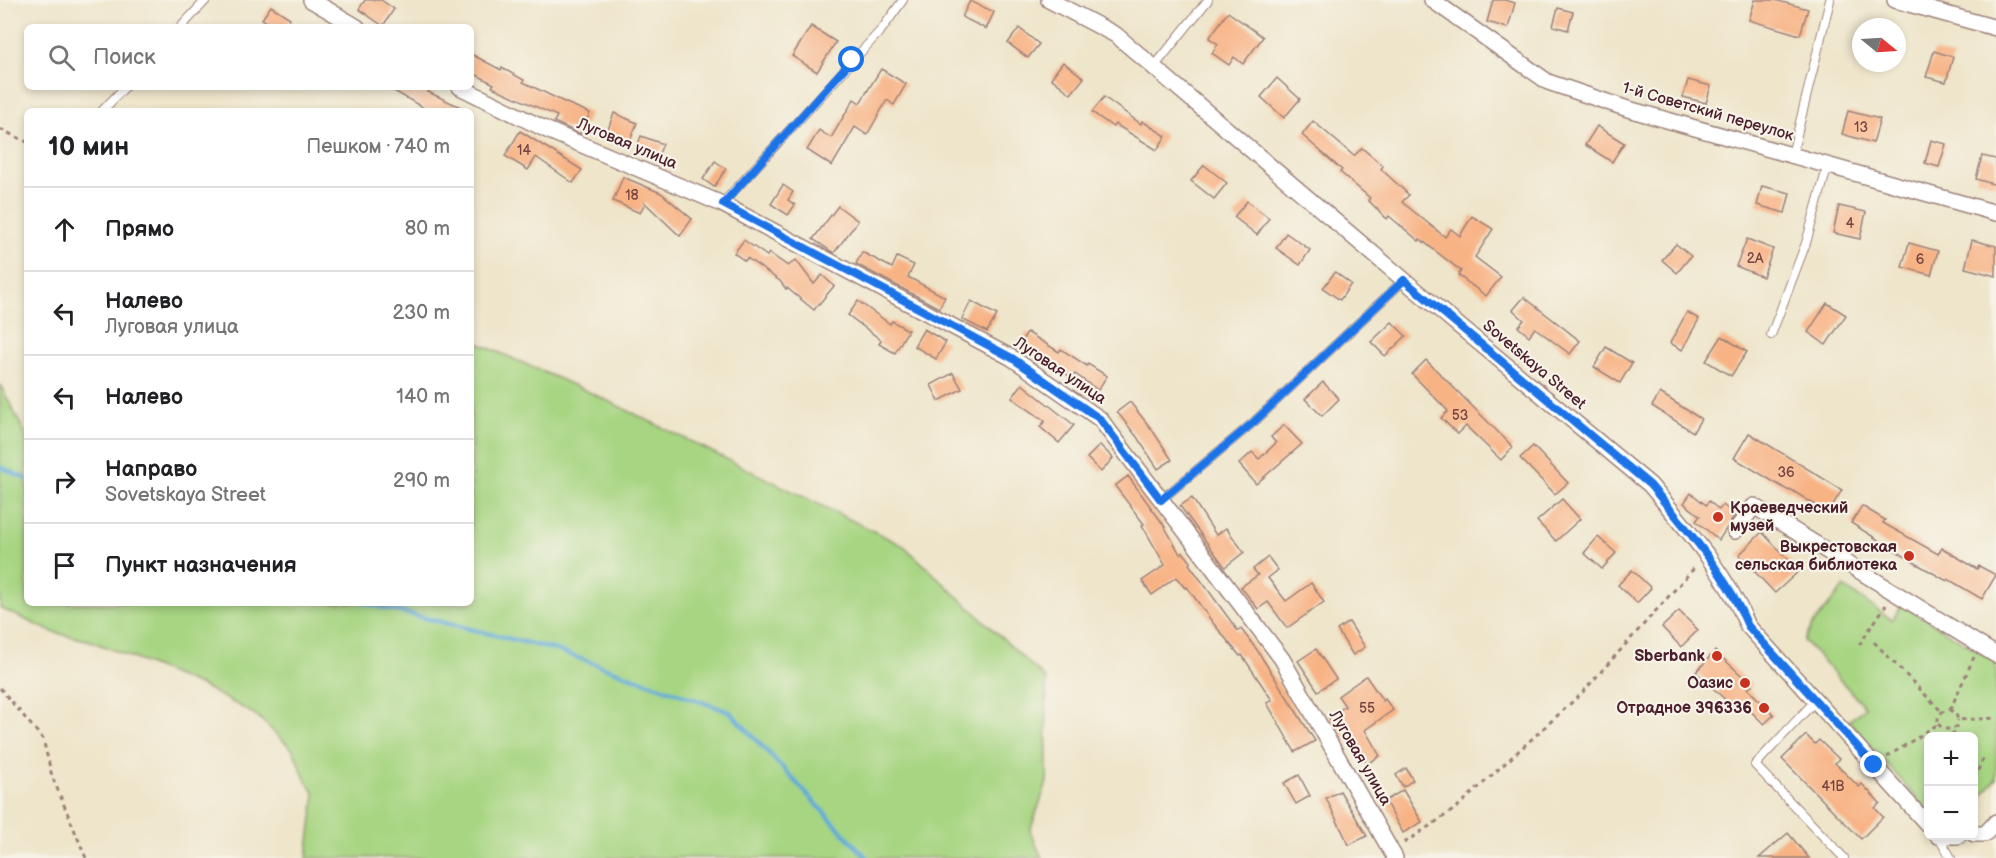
<!DOCTYPE html>
<html lang="ru">
<head>
<meta charset="utf-8">
<style>
	:root { --surface:#fff; --page:#f6f6f6; --text:#202124; --muted:#757577; --line:#e0e0e0 }
	body { margin:0; font-family:"Balsamiq Sans",sans-serif; background:var(--page); color:var(--text) }
	.controls { position:absolute; right:18px; bottom:18px; display:grid; overflow:hidden; border-radius:9px; box-shadow:0 3px 9px #0003 }
	.controls button { width:54px; height:54px; display:grid; place-items:center; padding:0; border:0; border-bottom:2px solid var(--line); background:var(--surface); color:var(--text); font:30px sans-serif }
	.compass { position:absolute; left:1852px; top:18px; width:54px; height:54px; border-radius:50%; background:var(--surface); box-shadow:0 3px 9px #0003; rotate:108deg }
	.stop { position:absolute; width:18px; height:18px; margin:-14px; border:4px solid #1a73e8; border-radius:50%; background:#fff }
	.stop.end { background:#1a73e8; border-color:#fff; box-shadow:0 2px 6px #0008 }
	.list { margin:0; padding:0; list-style:none }
	h2 { display:flex; justify-content:space-between; align-items:center; height:78px; margin:0; padding:0 24px; font-size:26px }
	h2 small { font-size:20px; font-weight:400; color:var(--muted) }
	.list li { display:grid; grid-template-columns:39px 1fr auto; gap:18px; align-items:center; box-sizing:border-box; height:84px; padding:0 24px; border-top:2px solid var(--line) }
	.list b { display:block; font-size:22px; white-space:nowrap }
	.list p { margin:0; font-size:20px; white-space:nowrap; color:var(--muted) }
	.list em { font-size:20px; font-style:normal; color:var(--muted) }
	.icon { flex:none; width:33px; height:33px; fill:none; stroke:currentColor; stroke-width:2; stroke-linecap:round; stroke-linejoin:round }
	.map { position:relative; flex:none; width:1996px; height:858px; overflow:hidden }
	.search { position:absolute; background:var(--surface); box-shadow:0 3px 9px #0003; left:24px; top:24px; width:450px; height:66px; display:flex; align-items:center; gap:15px; box-sizing:border-box; padding:0 21px; border-radius:9px; color:var(--muted); font-size:22px }
	.panel { position:absolute; background:var(--surface); box-shadow:0 3px 9px #0003; left:24px; top:108px; width:450px; height:498px; border-radius:9px }
	.map>svg:first-child { display:block }
	.green { fill:#a7d582; stroke:#787a56; stroke-width:1.5 }
	.lines { fill:none; stroke-linecap:round; stroke-linejoin:round }
	.stream { stroke:#61aad8; stroke-width:4.5 }
	.building { fill:#f8b385 }
	.service-casing { stroke:#9c827a; stroke-width:10 }
	.minor-casing { stroke:#9c827a; stroke-width:18 }
	.path { stroke:#9c827a; stroke-width:3; stroke-dasharray:4.5 4.5; stroke-linecap:butt }
	.service { stroke:#fff; stroke-width:8 }
	.minor { stroke:#fff; stroke-width:15 }
	.route { stroke:#1a73e8; stroke-width:8 }
	.poi-dot { fill:#c8321e; stroke:#f7f3e8; stroke-width:2 }
	.labels { text-anchor:middle; dominant-baseline:central; stroke-width:4.5; stroke-linejoin:round; paint-order:stroke }
	.number-label { font-size:14px; fill:#764442 }
	.street-label { font-size:16px; fill:#4a1f2b; stroke:#f7f3e8 }
	.poi-label { font-size:16px; font-weight:bold; fill:#4a1f2b; stroke:#f7f3e8; text-anchor:end }
</style>
</head>
<body>
<div class="map">
<svg width="1996" height="858" viewBox="0 0 1996 858">
	<rect width="100%" height="100%" fill="#f7f3e8"/>
	<filter id="ink" filterUnits="userSpaceOnUse"><feTurbulence type="fractalNoise" baseFrequency=".0167" numOctaves="2"/><feDisplacementMap in="SourceGraphic" scale="12" xChannelSelector="R" yChannelSelector="G"/><feConvolveMatrix kernelMatrix="1 2 1 2 8 2 1 2 1" color-interpolation-filters="sRGB"/></filter>
	<filter id="wash" filterUnits="userSpaceOnUse"><feTurbulence type="fractalNoise" baseFrequency=".008" numOctaves="4" result="noise"/><feDisplacementMap in="SourceGraphic" scale="24" xChannelSelector="R" yChannelSelector="G"/><feGaussianBlur stdDeviation="1.35" result="paint"/><feColorMatrix in="noise" values="0 0 0 0 0 0 0 0 0 0 0 0 0 0 0 0 0 1.4 0 .05"/><feComposite in="paint" operator="in"/></filter>
	<g filter="url(#wash)">
		<rect width="100%" height="100%" fill="#eee5ca"/>
		<!-- green -->
		<g class="green">
			<path d="M471,340L600,397L904,546L1046,679L1047,782L1030,831L1042,858H307L315,794L306,781L293,750L256,715L204,687L91,641L52,632L0,608V384L27,437V603H471Z"/>
			<path d="M1844,587L1892,620L1902,605L1996,662V779L1974,806V736H1928V811L1849,721L1865,707L1804,641L1814,623Z"/>
		</g>
		<g class="lines">
			<!-- stream -->
			<g class="stream">
				<path d="M0,467L27,479"/>
				<path d="M364,603L556,650L730,712L867,858"/>
			</g>
		</g>
		<g id="blocks">
			<!-- building -->
			<g class="building">
				<path d="M365,0H381L394,9L383,26L359,9Z"/>
				<path d="M1493,0H1504L1515,3L1508,28L1487,22Z"/>
				<path d="M1755,0H1775L1808,9L1800,35L1749,20Z"/>
				<path d="M970,1L994,12L986,29L962,17Z"/>
				<path d="M271,6L290,18L285,27H275L262,19Z"/>
				<path d="M1558,8L1573,12L1568,30L1553,26Z"/>
				<path d="M1228,12L1263,37L1243,64L1234,57L1229,65L1212,53L1218,44L1209,38Z"/>
				<path d="M811,26L836,42L817,72L792,56Z"/>
				<path d="M1019,28L1039,44L1028,58L1008,43Z"/>
				<path d="M1934,51L1953,57L1946,82L1926,77Z"/>
				<path d="M471,54L501,70L502,68L524,80L523,82L564,102L590,113L580,134L554,122L557,116L492,87L494,84L471,72Z"/>
				<path d="M1063,62L1084,78L1071,94L1051,78Z"/>
				<path d="M881,69L906,84L894,105L887,100L867,135L855,127L832,166L807,150L819,130L831,138L854,99L860,103Z"/>
				<path d="M1277,78L1300,99L1284,118L1261,97Z"/>
				<path d="M1688,80L1711,86L1706,103L1683,97Z"/>
				<path d="M387,87H431L428,92L469,111H429Z"/>
				<path d="M1104,97L1141,124L1142,121L1166,136L1157,150L1115,124L1113,127L1092,112Z"/>
				<path d="M1848,111L1880,119L1873,143L1842,134Z"/>
				<path d="M614,113L637,123L630,141L607,132Z"/>
				<path d="M1313,121L1354,156L1362,148L1383,166L1381,169L1409,195L1402,202L1445,237L1451,229L1460,236L1472,216L1493,229L1475,257L1501,277L1486,296L1458,275L1461,271L1420,239L1419,241L1389,216L1387,219L1368,200L1370,198L1340,172L1342,170L1302,135Z"/>
				<path d="M1597,126L1624,143L1612,162L1585,145Z"/>
				<path d="M520,131L582,170L573,183L536,157L528,170L505,156Z"/>
				<path d="M641,136L663,144L657,158L636,150Z"/>
				<path d="M1931,140L1946,144L1939,167L1925,163Z"/>
				<path d="M1982,156L1996,159V185L1976,179Z"/>
				<path d="M715,161L726,169L714,187L703,179Z"/>
				<path d="M1204,165L1227,183L1214,199L1191,181Z"/>
				<path d="M623,177L661,193L692,219L680,236L645,203L640,213L613,201Z"/>
				<path d="M783,185L793,192L788,200L795,205L788,215L771,204Z"/>
				<path d="M1762,186L1790,193L1785,213L1757,205Z"/>
				<path d="M1247,201L1269,218L1257,235L1234,217Z"/>
				<path d="M838,206L858,221L834,253L813,239Z"/>
				<path d="M1839,206L1866,212L1860,239L1833,233Z"/>
				<path d="M1286,233L1310,250L1300,265L1276,248Z"/>
				<path d="M1747,239L1773,249L1763,277L1736,266Z"/>
				<path d="M744,240L767,256L769,253L788,266L796,260L814,284L822,275L834,286L814,310L787,288L786,289L780,281L747,258L745,261L734,253Z"/>
				<path d="M1972,240L1996,246V276L1965,268Z"/>
				<path d="M1909,243L1938,251L1931,275L1902,267Z"/>
				<path d="M1676,244L1691,256L1677,273L1662,260Z"/>
				<path d="M862,252L892,268L897,257L914,265L908,277L945,297L939,308L856,264Z"/>
				<path d="M1335,272L1351,284L1340,300L1323,288Z"/>
				<path d="M1524,297L1580,341L1570,354L1535,328L1529,336L1518,327L1524,320L1513,310Z"/>
				<path d="M858,301L890,324L892,321L908,330L895,353L879,344L881,340L848,315Z"/>
				<path d="M971,301L997,315L987,332L962,319Z"/>
				<path d="M1827,303L1846,315L1826,345L1808,332Z"/>
				<path d="M1687,312L1699,319L1682,350L1670,343Z"/>
				<path d="M1392,322L1406,336L1385,356L1371,342Z"/>
				<path d="M924,329L946,342L936,359L914,346Z"/>
				<path d="M1027,332L1059,352L1061,349L1087,366L1088,364L1107,376L1098,390L1075,374L1072,378L1040,356L1019,345Z"/>
				<path d="M1722,336L1747,352L1731,376L1706,361Z"/>
				<path d="M1606,347L1632,363L1620,383L1594,367Z"/>
				<path d="M1426,360L1513,447L1501,460L1466,426L1458,434L1441,418L1448,411L1412,374Z"/>
				<path d="M953,373L962,389L939,401L931,385Z"/>
				<path d="M1323,382L1339,399L1322,416L1305,399Z"/>
				<path d="M1022,384L1074,425L1059,443L1040,427L1045,421L1012,398Z"/>
				<path d="M1660,393L1701,419L1693,432L1652,406Z"/>
				<path d="M1130,402L1153,431L1172,460L1158,469L1137,437L1117,412Z"/>
				<path d="M1284,425L1302,444L1256,484L1239,464L1252,452L1259,459L1276,443L1271,437Z"/>
				<path d="M1749,433L1842,490L1828,513L1790,489L1789,491L1734,458Z"/>
				<path d="M1100,445L1113,458L1101,472L1087,458Z"/>
				<path d="M1533,446L1568,483L1555,494L1520,458Z"/>
				<path d="M1128,476L1163,524L1180,554L1183,552L1191,562L1189,564L1238,631L1241,629L1257,650L1315,741L1295,752L1267,703L1272,700L1242,655L1240,656L1213,623L1187,587L1185,588L1176,577L1152,595L1142,581L1165,565L1142,525L1144,524L1115,486Z"/>
				<path d="M1691,493L1706,505L1709,501L1719,510L1723,505L1735,515L1719,540L1696,521L1700,516L1684,503Z"/>
				<path d="M1192,498L1216,535L1226,528L1244,552L1225,567L1180,506Z"/>
				<path d="M1562,499L1580,519L1556,541L1537,521Z"/>
				<path d="M1862,506L1885,520L1883,523L1938,554L1942,548L1977,569L1979,566L1996,575L1982,599L1948,579L1947,581L1917,564L1851,523Z"/>
				<path d="M1762,532L1799,571L1775,593L1739,555Z"/>
				<path d="M1598,537L1616,553L1602,569L1584,553Z"/>
				<path d="M1268,557L1278,570L1268,578L1286,601L1311,583L1324,602L1287,628L1268,602L1258,609L1241,587L1258,575L1253,569Z"/>
				<path d="M1632,570L1651,588L1637,603L1618,585Z"/>
				<path d="M1679,611L1698,630L1681,647L1662,627Z"/>
				<path d="M1349,622L1365,647L1353,655L1337,630Z"/>
				<path d="M1316,649L1336,679L1318,691L1298,661Z"/>
				<path d="M1715,651L1752,685L1748,689L1774,715L1764,724L1738,699L1732,706L1696,672Z"/>
				<path d="M1366,676L1383,701L1385,699L1393,710L1365,730L1380,756L1367,764L1353,738L1347,743L1329,718L1345,706L1338,696Z"/>
				<path d="M1806,735L1815,744L1819,740L1839,759L1835,763L1859,787L1862,784L1880,803L1875,808L1883,817L1861,839L1782,759Z"/>
				<path d="M1406,768L1413,780L1403,787L1396,775Z"/>
				<path d="M1299,775L1310,796L1296,804L1284,783Z"/>
				<path d="M1403,790L1422,822L1403,833L1385,801Z"/>
				<path d="M1340,791L1367,836L1349,845L1326,798Z"/>
				<path d="M1788,833L1809,858H1759Z"/>
			</g>
		</g>
	</g>
	<g filter="url(#ink)">
		<use href="#blocks" fill-opacity="0" stroke="#9c827a" stroke-width="1.5"/>
		<g class="lines">
			<defs>
				<g id="service">
					<path d="M181,27L206,0"/>
					<path d="M1154,67L1208,0"/>
					<path d="M102,111L125,87"/>
					<path d="M1792,155L1830,0"/>
					<path d="M722,204L882,29L903,0"/>
					<path d="M1771,335L1806,243L1828,165"/>
					<path d="M1161,500L1255,421L1404,280"/>
					<path d="M1816,700L1755,765L1844,858"/>
					<path d="M1939,837L1951,858"/>
				</g>
				<g id="minor">
					<path d="M311,0L357,27"/>
					<path d="M1049,0L1116,35L1404,280L1650,485C1686,528 1726,573 1748,626L1928,825"/>
					<path d="M1432,0L1548,82L1628,109L1996,213"/>
					<path d="M1895,0L1996,28"/>
					<path d="M460,87L547,130L722,204L1012,358L1100,419L1282,659L1395,858"/>
					<path d="M1735,531L1754,506L1996,655"/>
					<path d="M1974,834H1985L1996,822"/>
					<path d="M1938,836H1958"/>
				</g>
			</defs>
			<!-- service casing -->
			<use href="#service" class="service-casing"/>
			<!-- minor casing -->
			<use href="#minor" class="minor-casing"/>
			<!-- path -->
			<g class="path">
				<path d="M0,129L27,142"/>
				<path d="M1874,642L1942,712"/>
				<path d="M1859,645L1886,605"/>
				<path d="M0,688L43,739L52,776L86,858"/>
				<path d="M1950,710L1974,657"/>
				<path d="M1938,724L1943,729H1952"/>
				<path d="M1954,736L1952,729L1956,727L1958,720"/>
				<path d="M1887,757L1938,724V717L1942,712L1950,710L1956,714L1958,720L1996,718"/>
				<path d="M1974,779L1984,757"/>
				<path d="M1404,843L1455,809L1581,694L1696,566"/>
			</g>
			<!-- service -->
			<use href="#service" class="service"/>
			<!-- minor -->
			<use href="#minor" class="minor"/>
		</g>
	</g>
	<g class="lines" filter="url(#ink)">
		<!-- route -->
		<path class="route" d="M852,60L723,204L1012,358L1100,419L1161,500L1255,421L1404,280L1650,485C1686,528 1726,573 1748,626L1874,765"/>
	</g>
	<!-- markers -->
	<g class="poi-dot">
		<circle cx="1718" cy="517" r="6"/>
		<circle cx="1909" cy="556" r="6"/>
		<circle cx="1717" cy="656" r="6"/>
		<circle cx="1745" cy="683" r="6"/>
		<circle cx="1764" cy="708" r="6"/>
	</g>
	<g class="labels">
		<!-- number labels -->
		<g class="number-label">
			<text x="1861" y="127">13</text>
			<text x="524" y="150">14</text>
			<text x="632" y="195">18</text>
			<text x="1850" y="223">4</text>
			<text x="1755" y="258">2А</text>
			<text x="1920" y="259">6</text>
			<text x="1460" y="415">53</text>
			<text x="1786" y="472">36</text>
			<text x="1367" y="708">55</text>
			<text x="1833" y="786">41В</text>
		</g>
		<!-- street labels -->
		<g class="street-label">
			<text transform="translate(1708 112) rotate(16)">1-й Советский переулок</text>
			<text transform="translate(627 144) rotate(23)">Луговая улица</text>
			<text transform="translate(1534 365) rotate(40)">Sovetskaya Street</text>
			<text transform="translate(1060 371) rotate(34)">Луговая улица</text>
			<text transform="translate(1360 758) rotate(60)">Луговая улица</text>
		</g>
		<!-- poi labels -->
		<g class="poi-label">
			<text x="1730" y="508" text-anchor="start">Краеведческий<tspan x="1730" dy="18">музей</tspan></text>
			<text x="1897" y="547">Выкрестовская<tspan x="1897" dy="18">сельская библиотека</tspan></text>
			<text x="1705" y="656">Sberbank</text>
			<text x="1733" y="683">Оазис</text>
			<text x="1752" y="708">Отрадное 396336</text>
		</g>
	</g>
</svg>
<div class="controls">
<button>+</button>
<button>−</button>
</div>
<svg class="compass" viewBox="-18 -18 36 36"><path d="M0-13l5 13h-10z" fill="#e53935"/><path d="M0 13l5-13h-10z" fill="#757577"/></svg>
<div class="stop" style="left:852px;top:60px"></div>
<div class="stop end" style="left:1874px;top:765px"></div>
<div class="search"><svg class="icon" aria-label="search" viewBox="0 0 24 24"><circle cx="10" cy="10" r="6"/><path d="M15 15l6 6"/></svg>Поиск</div>
<section class="panel">
<h2>10 мин<small>Пешком · 740 m</small></h2>
<ul class="list">
<li><svg class="icon" aria-label="ahead" viewBox="0 0 24 24"><path d="M12 20V5M6 11l6-6 6 6"/></svg><div><b>Прямо</b></div><em>80 m</em></li>
<li><svg class="icon" aria-label="left" viewBox="0 0 24 24"><path d="M17 20v-9H6M10 6l-5 5 5 5"/></svg><div><b>Налево</b><p>Луговая улица</p></div><em>230 m</em></li>
<li><svg class="icon" aria-label="left" viewBox="0 0 24 24"><path d="M17 20v-9H6M10 6l-5 5 5 5"/></svg><div><b>Налево</b></div><em>140 m</em></li>
<li><svg class="icon" aria-label="right" viewBox="0 0 24 24"><path d="M7 20v-9h11M14 6l5 5-5 5"/></svg><div><b>Направо</b><p>Sovetskaya Street</p></div><em>290 m</em></li>
<li><svg class="icon" aria-label="arrive" viewBox="0 0 24 24"><path d="M6 21V4h12l-3 4 3 4H6"/></svg><div><b>Пункт назначения</b></div></li>
</ul>
</section>
</div>
</body>
</html>
